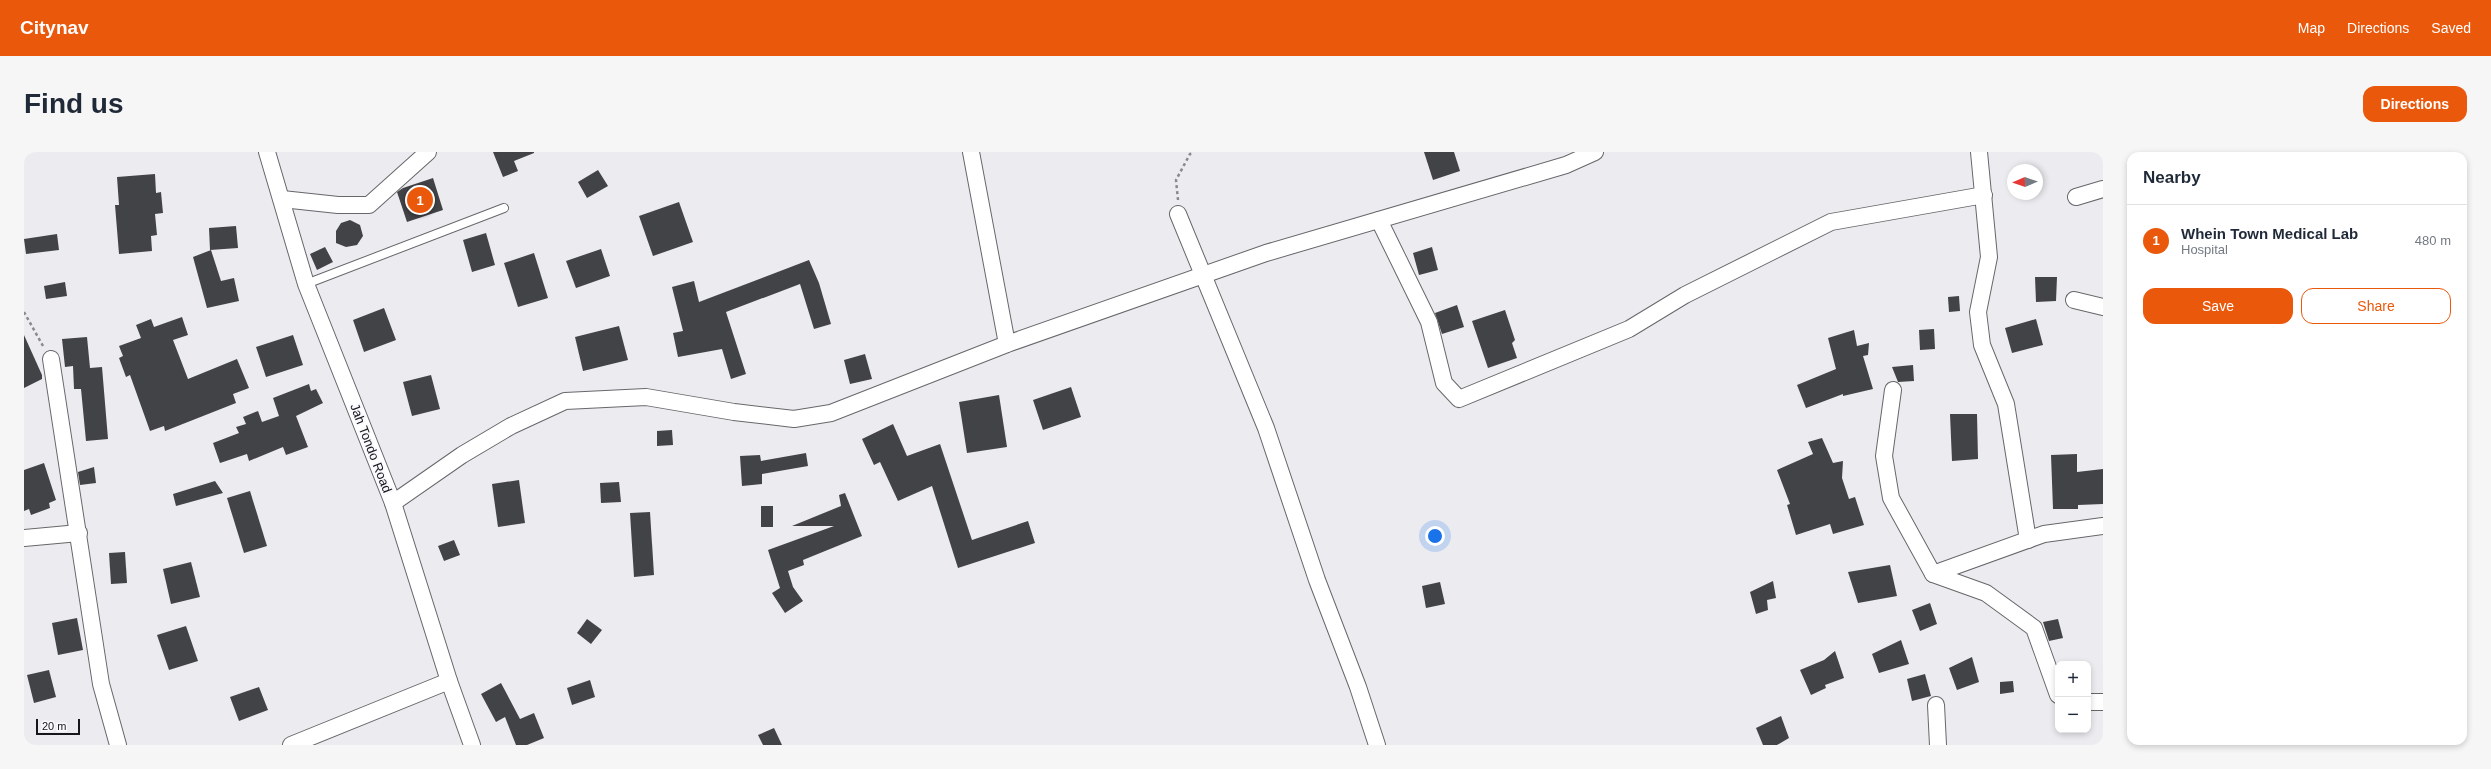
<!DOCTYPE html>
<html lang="en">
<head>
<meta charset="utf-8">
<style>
	:root { --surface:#fff; --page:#f6f6f7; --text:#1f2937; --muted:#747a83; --line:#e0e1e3; --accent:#ea580c }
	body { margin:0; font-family:Helvetica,sans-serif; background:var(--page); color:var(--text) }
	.controls { position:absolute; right:12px; bottom:12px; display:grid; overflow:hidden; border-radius:8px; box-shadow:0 2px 6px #0003 }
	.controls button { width:36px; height:36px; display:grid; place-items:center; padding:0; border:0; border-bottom:1px solid var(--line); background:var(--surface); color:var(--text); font:20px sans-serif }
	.compass { position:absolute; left:1983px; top:12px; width:36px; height:36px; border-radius:50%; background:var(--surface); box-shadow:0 2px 6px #0003; rotate:268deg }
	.scale { position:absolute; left:12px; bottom:10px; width:44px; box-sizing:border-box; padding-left:4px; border:2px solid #171618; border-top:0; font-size:11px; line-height:14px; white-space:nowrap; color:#171618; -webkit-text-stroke:3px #faf9fe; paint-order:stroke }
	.you { position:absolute; left:1411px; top:384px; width:14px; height:14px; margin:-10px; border:3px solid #fff; border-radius:50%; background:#1a73e8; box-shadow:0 0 0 6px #1a73e833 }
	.badge { display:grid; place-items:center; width:26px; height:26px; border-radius:50%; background:var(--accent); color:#fff; font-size:13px; font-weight:700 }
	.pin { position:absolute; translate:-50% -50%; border:2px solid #fff; box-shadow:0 1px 4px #0006 }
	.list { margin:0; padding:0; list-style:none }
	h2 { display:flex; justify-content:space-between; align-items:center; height:52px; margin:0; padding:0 16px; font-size:17px }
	h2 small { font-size:13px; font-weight:400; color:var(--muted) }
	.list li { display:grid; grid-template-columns:26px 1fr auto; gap:12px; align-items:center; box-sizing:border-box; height:72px; padding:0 16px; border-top:1px solid var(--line) }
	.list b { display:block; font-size:15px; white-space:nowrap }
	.list p { margin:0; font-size:13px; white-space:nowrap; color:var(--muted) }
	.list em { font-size:13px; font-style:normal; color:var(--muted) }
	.actions { display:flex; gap:8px; padding:12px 16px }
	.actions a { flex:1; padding:9px 0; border:1px solid var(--accent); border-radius:12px; text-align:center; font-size:14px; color:var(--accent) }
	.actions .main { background:var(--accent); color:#fff }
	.map { position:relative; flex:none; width:2079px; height:593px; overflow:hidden; border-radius:12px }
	header { display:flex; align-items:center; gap:24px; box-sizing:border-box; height:56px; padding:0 20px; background:var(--accent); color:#fff }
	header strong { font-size:19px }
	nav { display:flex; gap:22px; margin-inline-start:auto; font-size:14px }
	.intro { display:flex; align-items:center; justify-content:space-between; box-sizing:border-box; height:96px; padding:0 24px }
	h1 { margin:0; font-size:28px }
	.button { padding:10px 18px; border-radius:12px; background:var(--accent); color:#fff; font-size:14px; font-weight:700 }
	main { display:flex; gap:24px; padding:0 24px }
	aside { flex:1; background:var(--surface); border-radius:12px; box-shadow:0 2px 6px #0003 }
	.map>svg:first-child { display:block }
	.building { fill:#414346 }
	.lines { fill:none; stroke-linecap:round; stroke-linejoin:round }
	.lane-casing { stroke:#67676b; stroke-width:10 }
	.street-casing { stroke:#67676b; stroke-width:18 }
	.path { stroke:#8a8a8d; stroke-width:2.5; stroke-dasharray:3 3; stroke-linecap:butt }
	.lane { stroke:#fff; stroke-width:8 }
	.street { stroke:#fff; stroke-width:16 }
	.labels { text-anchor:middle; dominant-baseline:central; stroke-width:4; stroke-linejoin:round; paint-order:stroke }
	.street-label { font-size:13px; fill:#171618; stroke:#faf9fe }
</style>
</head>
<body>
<header>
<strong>Citynav</strong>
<nav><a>Map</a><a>Directions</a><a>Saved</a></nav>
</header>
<div class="intro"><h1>Find us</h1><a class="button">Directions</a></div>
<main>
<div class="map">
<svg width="2079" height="593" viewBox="0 0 2079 593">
	<rect width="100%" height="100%" fill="#ececf0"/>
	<!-- building -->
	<g class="building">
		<path d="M469,0H510V1L490,9L494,19L479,25Z"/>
		<path d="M1400,0H1430L1436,19L1409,28Z"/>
		<path d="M574,18L584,34L563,46L554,30Z"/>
		<path d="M131,22L132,41L137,40L139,61L131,62L133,83L127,84L128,99L95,102L91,53H95L93,25Z"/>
		<path d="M409,26L419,58L383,70L373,40L379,36Z"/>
		<path d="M655,50L669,90L629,104L615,64Z"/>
		<path d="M326,68L336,73L339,84L333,93L322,95L312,91V79L317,71Z"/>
		<path d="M212,74L214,96L186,98L185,76Z"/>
		<path d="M462,81L471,113L448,120L439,88Z"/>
		<path d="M33,82L35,98L2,102L0,87Z"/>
		<path d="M301,95L309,110L293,118L286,102Z"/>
		<path d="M1408,95L1414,118L1395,123L1389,101Z"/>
		<path d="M577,97L586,124L552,136L542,109Z"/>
		<path d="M187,98L197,129L210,126L215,149L183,156L169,105Z"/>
		<path d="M510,101L524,146L494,155L480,111Z"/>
		<path d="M785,108L795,131L807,172L790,177L776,132L702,160L722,222L707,227L698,197L654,205L649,181L659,179L648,135L670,129L675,150Z"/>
		<path d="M2011,125H2033L2032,149L2012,150Z"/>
		<path d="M41,130L43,144L22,147L20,134Z"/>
		<path d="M1935,144L1936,159L1925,160L1924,145Z"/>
		<path d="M1433,153L1440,175L1418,182L1411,161Z"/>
		<path d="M360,156L372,188L340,200L329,168Z"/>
		<path d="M1481,158L1491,188L1488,191L1493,206L1464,216L1448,169Z"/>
		<path d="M158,165L164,183L149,188L164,227L213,207L225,236L209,242L212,251L141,279L140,274L126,279L106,223L102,225L95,206L99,204L95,194L117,186L112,173L127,167L130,175Z"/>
		<path d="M2012,167L2019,193L1988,201L1981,176Z"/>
		<path d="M595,174L604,208L559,219L551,185Z"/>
		<path d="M1910,177L1911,197L1896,198L1895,178Z"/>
		<path d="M1830,178L1833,194L1845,191L1844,203L1839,204L1849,237L1819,244V242L1782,256L1773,233L1812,217L1804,186Z"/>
		<path d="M0,183L18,223V227L0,236Z"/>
		<path d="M269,183L279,213L242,225L232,195Z"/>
		<path d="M63,185L66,216L78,215L84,287L62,289L57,237H50L49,214L41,215L38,187Z"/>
		<path d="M841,202L848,227L826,232L820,208Z"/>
		<path d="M1889,213L1890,229L1874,230L1868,215Z"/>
		<path d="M407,223L416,257L388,264L379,230Z"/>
		<path d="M285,232L287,239L292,237L299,251L272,264L284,295L262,303L259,295L225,309L223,302L196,311L189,291L215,281L212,275L222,272L219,265L234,259L238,270L255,264L249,246Z"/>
		<path d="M1047,235L1057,265L1019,278L1009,248Z"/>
		<path d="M975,243L983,295L943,301L935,250Z"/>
		<path d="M1926,262H1953L1954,307L1928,309Z"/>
		<path d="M869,272L883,304L916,292L948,388L1004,369L1011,391L934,416L908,334L874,349L856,310L850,313L838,287Z"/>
		<path d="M648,278L649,293L633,294V279Z"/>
		<path d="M1798,286L1809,311L1819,309L1818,326L1825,347L1831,345L1840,373L1809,382L1806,372L1772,383L1763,353L1766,352L1753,318L1789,302L1784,290Z"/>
		<path d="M782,301L784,314L738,322V332L718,334L716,304L736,303L737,309Z"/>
		<path d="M2053,302V320L2079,317V352L2054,353V357H2029L2027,303Z"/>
		<path d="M20,311L32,348L25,351L26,356L7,363L5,357L0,359V318Z"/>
		<path d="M70,315L72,331L56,333L54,320Z"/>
		<path d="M495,328L501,371L474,375L468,332Z"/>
		<path d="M191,329L199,341L152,354L149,342Z"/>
		<path d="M595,330L597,350L577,351L576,331Z"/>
		<path d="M226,339L243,394L220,401L203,346Z"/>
		<path d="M821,341L838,384L779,408L780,413L764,419L769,435L779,449L761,461L748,441L756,436L744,398L810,374H768L817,354L815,343Z"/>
		<rect x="737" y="354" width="12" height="21"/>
		<path d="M626,360L630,423L610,425L606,361Z"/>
		<path d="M430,388L436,403L420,409L414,394Z"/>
		<path d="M101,400L103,431L87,432L85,401Z"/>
		<path d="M167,410L176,445L147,452L139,417Z"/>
		<path d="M1866,413L1873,444L1834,451L1824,420Z"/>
		<path d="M1749,429L1752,446L1743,448L1744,458L1732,462L1726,440Z"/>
		<path d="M1416,430L1421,452L1402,456L1398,434Z"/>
		<path d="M1906,451L1913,472L1896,479L1888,458Z"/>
		<path d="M53,466L59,498L34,503L28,471Z"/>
		<path d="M563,467L578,478L567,492L553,481Z"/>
		<path d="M2034,467L2039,486L2025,489L2019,470Z"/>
		<path d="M162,474L174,509L145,518L133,483Z"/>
		<path d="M1877,488L1885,512L1855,521L1848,502Z"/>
		<path d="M1811,499L1820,526L1801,533L1802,536L1787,543L1776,518L1800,508Z"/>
		<path d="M1948,505L1955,530L1933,538L1925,516Z"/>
		<path d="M25,518L32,545L10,551L3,523Z"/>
		<path d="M1901,522L1907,544L1888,549L1883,527Z"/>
		<path d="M566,528L571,545L548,553L543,536Z"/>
		<path d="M1989,529L1990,540L1976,542V530Z"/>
		<path d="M477,531L496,567L510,561L520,586L503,593H492L481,565L472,570L457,542Z"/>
		<path d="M235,535L244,558L215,569L206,545Z"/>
		<path d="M1757,564L1765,586L1753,593H1739L1732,576Z"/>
		<path d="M750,576L758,593H739L734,583Z"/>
	</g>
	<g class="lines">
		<defs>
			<path id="lane" d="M282,132L480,56"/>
			<g id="street">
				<path d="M243,0L282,132L369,351L425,529L448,593"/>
				<path d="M947,0L983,192"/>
				<path d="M1955,0L1965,105L1954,160L1958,193L1982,252L2004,388"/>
				<path d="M2052,45L2079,37"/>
				<path d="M258,47L314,53H345L404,0"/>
				<path d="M1154,62L1242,276L1293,428L1334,535L1353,593"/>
				<path d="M1355,68L1405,170L1420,231L1435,247L1605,177L1661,143L1807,70L1960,43"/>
				<path d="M2050,148L2079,155"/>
				<path d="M27,207L77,532L94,593"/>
				<path d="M1869,238L1860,304L1867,346L1909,422L1962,441L2010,476L2034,543"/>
				<path d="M369,351L438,303L487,274L541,249L622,245L710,260L770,267L807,261L983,192L1242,101L1542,13L1571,0"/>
				<path d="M0,386L55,381"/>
				<path d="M1909,422L2020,382L2079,374"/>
				<path d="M2064,550H2079"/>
				<path d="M1912,553L1914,593"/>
				<path d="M267,593L425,529"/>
			</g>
		</defs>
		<!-- lane casing -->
		<use href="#lane" class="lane-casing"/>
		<!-- street casing -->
		<use href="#street" class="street-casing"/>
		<!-- path -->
		<g class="path">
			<path d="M1154,48L1152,28L1166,2L1169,0"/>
			<path d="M0,160L19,194"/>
		</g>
		<!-- lane -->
		<use href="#lane" class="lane"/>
		<!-- street -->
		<use href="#street" class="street"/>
	</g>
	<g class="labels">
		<!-- street labels -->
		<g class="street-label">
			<text transform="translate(347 296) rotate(69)">Jah Tondo Road</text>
		</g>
	</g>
</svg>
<div class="controls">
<button>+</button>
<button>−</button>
</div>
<svg class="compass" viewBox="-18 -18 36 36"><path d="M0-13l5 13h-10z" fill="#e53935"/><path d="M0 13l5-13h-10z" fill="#747a83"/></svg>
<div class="scale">20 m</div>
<div class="you"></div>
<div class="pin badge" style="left:396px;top:48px">1</div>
</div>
<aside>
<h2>Nearby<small></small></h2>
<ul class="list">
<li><span class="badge">1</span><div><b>Whein Town Medical Lab</b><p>Hospital</p></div><em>480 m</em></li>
</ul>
<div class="actions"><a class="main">Save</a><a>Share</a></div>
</aside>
</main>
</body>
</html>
